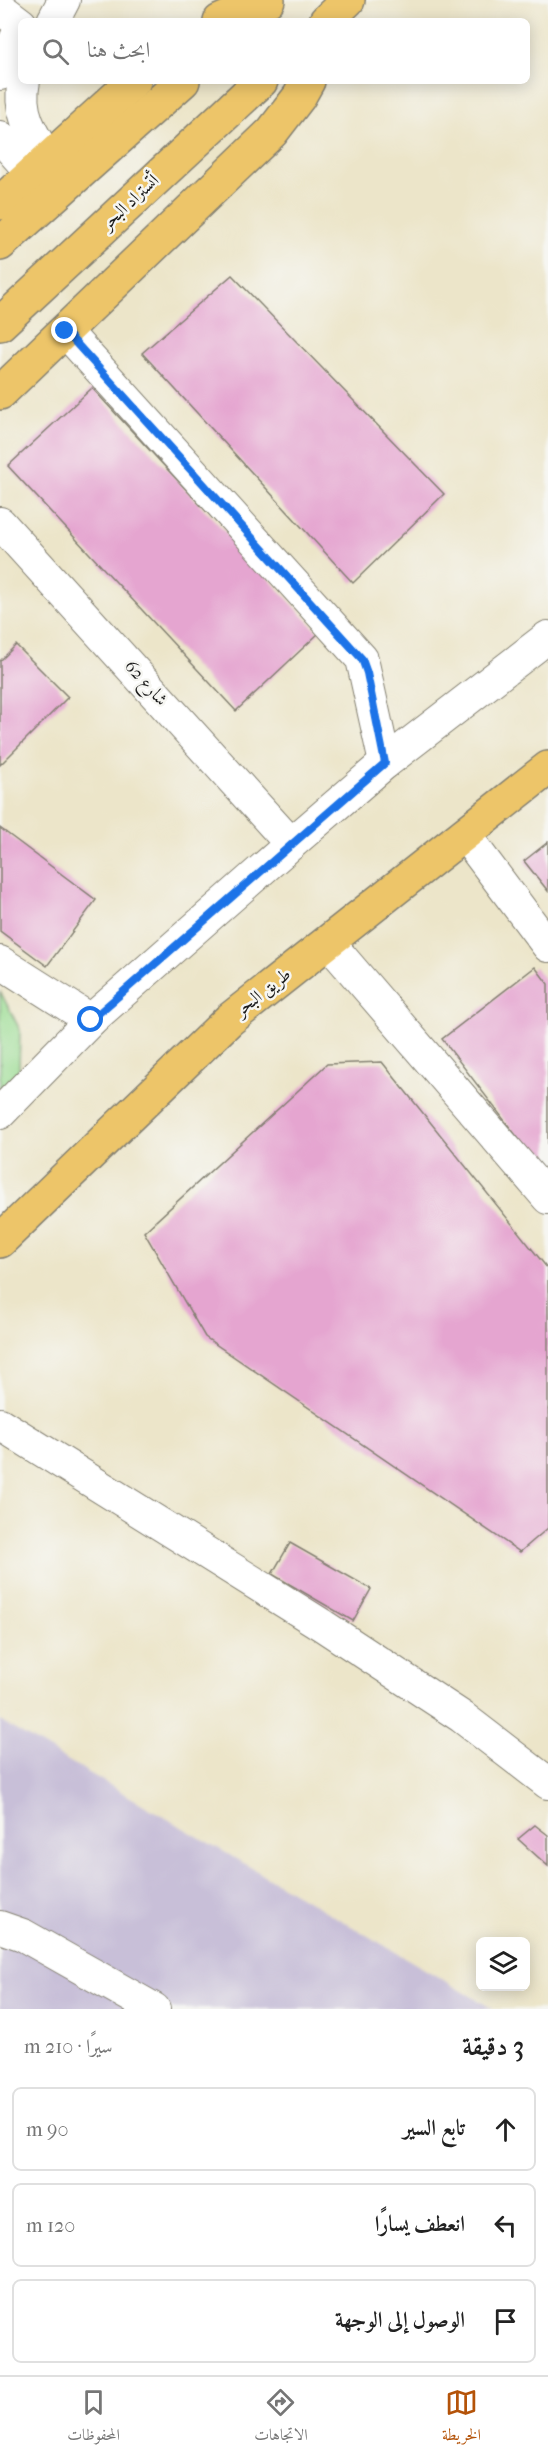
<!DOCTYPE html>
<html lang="ar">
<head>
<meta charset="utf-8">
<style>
	:root { --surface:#fff; --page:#f2f2f2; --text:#222; --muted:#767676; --line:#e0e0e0; --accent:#b45309 }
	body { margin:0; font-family:"IM FELL French Canon",Amiri,serif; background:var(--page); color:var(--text); direction:rtl }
	.controls { position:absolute; right:18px; bottom:18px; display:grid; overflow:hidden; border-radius:9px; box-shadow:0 3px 15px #0003 }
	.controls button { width:54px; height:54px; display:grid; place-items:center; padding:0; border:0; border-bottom:2px solid var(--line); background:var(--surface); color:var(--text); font:30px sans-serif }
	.stop { position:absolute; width:18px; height:18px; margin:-14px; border:4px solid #1a73e8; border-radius:50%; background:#fff }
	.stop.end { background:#1a73e8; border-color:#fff; box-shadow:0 2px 6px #0008 }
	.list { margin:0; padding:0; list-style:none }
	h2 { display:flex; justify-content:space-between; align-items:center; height:78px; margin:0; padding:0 24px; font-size:26px }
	h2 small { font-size:20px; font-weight:400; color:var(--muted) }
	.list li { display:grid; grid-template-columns:39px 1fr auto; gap:18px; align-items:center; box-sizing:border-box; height:84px; margin:0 12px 12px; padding:0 12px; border:2px solid var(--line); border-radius:9px }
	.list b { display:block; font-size:22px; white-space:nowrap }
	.list em { font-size:20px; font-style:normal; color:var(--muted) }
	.icon { flex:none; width:33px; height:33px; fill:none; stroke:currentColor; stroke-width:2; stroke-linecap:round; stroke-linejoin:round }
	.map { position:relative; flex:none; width:548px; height:2009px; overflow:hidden; direction:ltr }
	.search { position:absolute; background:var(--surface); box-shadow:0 3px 15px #0003; left:18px; right:18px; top:18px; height:66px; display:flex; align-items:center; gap:15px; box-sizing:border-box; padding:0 21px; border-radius:9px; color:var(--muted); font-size:22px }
	.sheet { height:366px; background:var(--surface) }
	nav { display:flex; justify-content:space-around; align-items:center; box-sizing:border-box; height:84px; border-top:2px solid var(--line); background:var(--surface); font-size:16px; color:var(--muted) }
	nav a { display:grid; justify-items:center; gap:3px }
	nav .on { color:var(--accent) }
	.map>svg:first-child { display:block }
	.industrial { fill:#c8bfd8 }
	.green { fill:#9ddd94; stroke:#5c7c58; stroke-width:1.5 }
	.building { fill:#e5a5d0 }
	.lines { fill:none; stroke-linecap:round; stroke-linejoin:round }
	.minor-casing { stroke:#848072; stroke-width:34 }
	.highway-casing { stroke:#848072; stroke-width:36 }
	.minor { stroke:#fff; stroke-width:32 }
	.highway { stroke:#edc569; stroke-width:33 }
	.route { stroke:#1a73e8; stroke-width:8 }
	.labels { text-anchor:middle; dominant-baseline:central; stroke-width:5; stroke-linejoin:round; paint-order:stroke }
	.street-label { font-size:18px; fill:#1c1c1c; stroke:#f6f6f2 }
</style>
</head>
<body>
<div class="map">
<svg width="548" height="2009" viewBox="0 0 548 2009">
	<rect width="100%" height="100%" fill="#f6f6f2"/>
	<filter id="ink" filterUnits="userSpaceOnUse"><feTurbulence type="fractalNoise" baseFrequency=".0167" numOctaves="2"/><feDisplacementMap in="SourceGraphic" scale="12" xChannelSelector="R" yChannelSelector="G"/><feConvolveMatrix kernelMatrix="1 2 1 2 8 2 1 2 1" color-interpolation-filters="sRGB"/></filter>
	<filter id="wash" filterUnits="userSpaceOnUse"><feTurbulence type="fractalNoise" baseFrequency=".008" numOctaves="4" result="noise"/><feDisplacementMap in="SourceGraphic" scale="24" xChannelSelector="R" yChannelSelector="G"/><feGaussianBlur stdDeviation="1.35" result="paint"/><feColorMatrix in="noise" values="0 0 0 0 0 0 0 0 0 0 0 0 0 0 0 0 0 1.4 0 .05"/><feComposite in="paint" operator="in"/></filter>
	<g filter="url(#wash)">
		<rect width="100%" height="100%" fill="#ece5c9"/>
		<!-- industrial -->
		<path class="industrial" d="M0,1721L493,2009H0Z"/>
		<!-- green -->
		<path class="green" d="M0,991L20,1030L19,1069L0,1094Z"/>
		<g id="blocks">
			<!-- building -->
			<g class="building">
				<path d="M232,275L444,494L353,583L142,353Z"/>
				<path d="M92,388L319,633L236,711L8,466Z"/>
				<path d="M16,645L68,697L0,765V661Z"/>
				<path d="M0,828L96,900L47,966L0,931Z"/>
				<path d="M548,842V891L524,861Z"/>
				<path d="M535,967L548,984V1177L442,1039Z"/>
				<path d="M382,1062L548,1269V1528L520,1552L205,1337L144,1232L327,1064Z"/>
				<path d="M290,1543L371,1589L353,1621L272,1574Z"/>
				<path d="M535,1825L548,1835V1866L518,1839Z"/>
			</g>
		</g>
	</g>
	<g filter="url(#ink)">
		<use href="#blocks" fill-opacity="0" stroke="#848072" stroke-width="1.5"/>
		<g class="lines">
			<defs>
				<g id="minor">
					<path d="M0,8L21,24"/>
					<path d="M53,21L64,0"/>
					<path d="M0,74L21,27"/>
					<path d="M24,81C17,112 32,134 48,159"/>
					<path d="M0,137L32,173"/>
					<path d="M65,331L362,659L385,763"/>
					<path d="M0,523L291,844"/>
					<path d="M464,834L548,946"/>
					<path d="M328,942L548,1198"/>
					<path d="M0,962L91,1020"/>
					<path d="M0,1113L91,1020L291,844L385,763L548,637"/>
					<path d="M0,1424L322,1625L462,1717L548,1783"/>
					<path d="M0,1927L23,1935L154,2009"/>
				</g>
				<g id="highway">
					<path d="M220,21L268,0"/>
					<path d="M326,21L348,0"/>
					<path d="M0,203L134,81"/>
					<path d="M0,244L183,81"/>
					<path d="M0,324L261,81"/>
					<path d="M0,393L272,132L299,97L308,81"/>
					<path d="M0,1241L229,1020L548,768"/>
				</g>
			</defs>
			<!-- minor casing -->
			<use href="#minor" class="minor-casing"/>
			<!-- highway casing -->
			<use href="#highway" class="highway-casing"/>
			<!-- minor -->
			<use href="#minor" class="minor"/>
			<!-- highway -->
			<use href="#highway" class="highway"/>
		</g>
	</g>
	<g class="lines" filter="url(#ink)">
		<!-- route -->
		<path class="route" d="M65,331L362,659L367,673L385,763L91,1020"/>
	</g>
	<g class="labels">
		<!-- street labels -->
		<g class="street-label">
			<text transform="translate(130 202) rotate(-43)">أتستراد البحر</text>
			<text transform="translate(146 683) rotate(48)">شارع 62</text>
			<text transform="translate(263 992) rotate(-38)">طريق البحر</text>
		</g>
	</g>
</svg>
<div class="controls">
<button><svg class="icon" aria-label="layers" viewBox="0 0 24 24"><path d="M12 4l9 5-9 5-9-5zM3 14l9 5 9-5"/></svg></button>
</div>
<div class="stop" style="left:91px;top:1020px"></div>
<div class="stop end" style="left:65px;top:331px"></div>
<div class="search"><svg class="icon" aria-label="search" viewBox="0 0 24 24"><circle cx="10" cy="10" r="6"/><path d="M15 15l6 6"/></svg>ابحث هنا</div>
</div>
<section class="sheet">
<h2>3 دقيقة<small>سيرًا · 210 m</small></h2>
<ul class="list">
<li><svg class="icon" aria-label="ahead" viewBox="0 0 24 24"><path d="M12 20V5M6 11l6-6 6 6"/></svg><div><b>تابع السير</b></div><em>90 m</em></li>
<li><svg class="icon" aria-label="left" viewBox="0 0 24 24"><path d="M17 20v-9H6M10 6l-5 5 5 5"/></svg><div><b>انعطف يسارًا</b></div><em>120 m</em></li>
<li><svg class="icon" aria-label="arrive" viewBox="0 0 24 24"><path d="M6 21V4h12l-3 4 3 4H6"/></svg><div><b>الوصول إلى الوجهة</b></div></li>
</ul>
</section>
<nav>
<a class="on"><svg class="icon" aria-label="map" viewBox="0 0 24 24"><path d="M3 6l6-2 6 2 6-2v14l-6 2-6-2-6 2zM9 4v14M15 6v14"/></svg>الخريطة</a>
<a><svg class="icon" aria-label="directions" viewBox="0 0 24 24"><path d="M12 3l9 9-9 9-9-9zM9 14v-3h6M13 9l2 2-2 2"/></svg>الاتجاهات</a>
<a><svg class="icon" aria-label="saved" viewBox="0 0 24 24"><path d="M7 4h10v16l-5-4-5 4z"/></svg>المحفوظات</a>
</nav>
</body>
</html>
